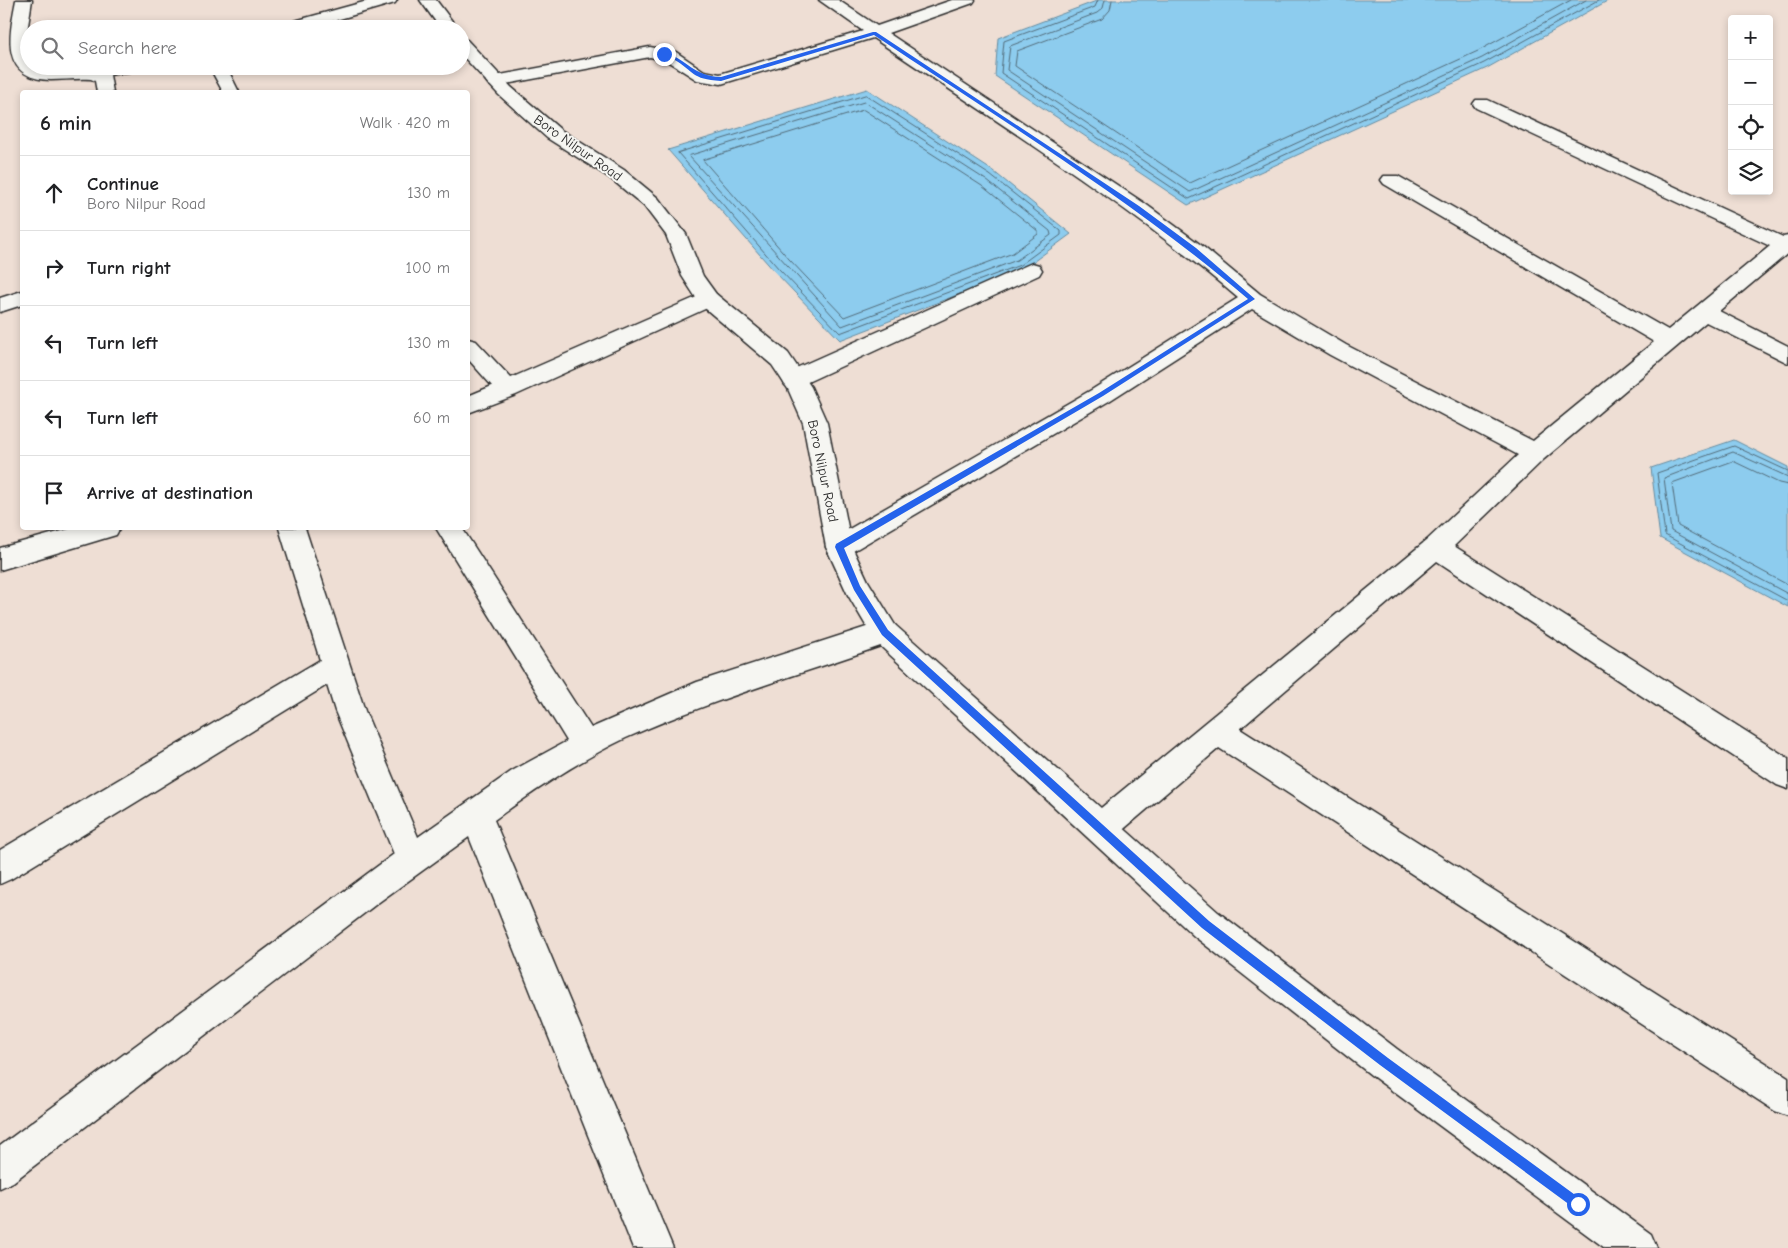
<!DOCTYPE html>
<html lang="en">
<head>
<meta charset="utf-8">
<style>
	:root { --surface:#fff; --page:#f2f2f2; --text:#202124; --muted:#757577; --line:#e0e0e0 }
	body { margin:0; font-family:"Comic Neue",sans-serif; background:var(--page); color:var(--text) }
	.controls { position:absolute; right:15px; top:15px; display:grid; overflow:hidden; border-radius:5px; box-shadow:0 2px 8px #0003 }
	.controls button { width:45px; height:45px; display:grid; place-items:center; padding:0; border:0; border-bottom:1px solid var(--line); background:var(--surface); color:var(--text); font:25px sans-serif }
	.stop { position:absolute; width:15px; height:15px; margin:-11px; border:4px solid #2563eb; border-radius:50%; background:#fff }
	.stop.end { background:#2563eb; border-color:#fff; box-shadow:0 1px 5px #0008 }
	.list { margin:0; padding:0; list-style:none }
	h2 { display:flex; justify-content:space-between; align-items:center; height:65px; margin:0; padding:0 20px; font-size:21px }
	h2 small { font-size:16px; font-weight:400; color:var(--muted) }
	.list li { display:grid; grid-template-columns:32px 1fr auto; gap:15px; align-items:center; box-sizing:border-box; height:75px; padding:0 20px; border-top:1px solid var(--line) }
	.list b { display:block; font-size:19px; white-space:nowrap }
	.list p { margin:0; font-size:16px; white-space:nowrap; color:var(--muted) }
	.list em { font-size:16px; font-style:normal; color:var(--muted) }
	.icon { flex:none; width:28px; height:28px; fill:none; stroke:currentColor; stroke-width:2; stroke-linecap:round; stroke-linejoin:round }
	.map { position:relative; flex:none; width:1788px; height:1248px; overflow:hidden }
	.search { position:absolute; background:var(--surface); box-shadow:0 2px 8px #0003; left:20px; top:20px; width:450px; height:55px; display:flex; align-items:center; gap:12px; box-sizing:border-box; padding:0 18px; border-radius:28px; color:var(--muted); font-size:19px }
	.panel { position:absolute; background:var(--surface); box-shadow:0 2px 8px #0003; left:20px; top:90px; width:450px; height:440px; border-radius:5px }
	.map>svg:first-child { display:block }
	.water { fill:#8dccee; stroke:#668ca0 }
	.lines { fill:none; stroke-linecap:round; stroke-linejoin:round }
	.shore { stroke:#526b79; stroke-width:1 }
	.street-casing { stroke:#2b2b2b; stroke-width:3 }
	.secondary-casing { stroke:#2b2b2b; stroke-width:3 }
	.street { fill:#f6f6f2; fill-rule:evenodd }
	.secondary { fill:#f6f6f2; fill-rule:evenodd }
	.route { fill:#2563eb }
	.labels { text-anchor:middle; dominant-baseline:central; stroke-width:4; stroke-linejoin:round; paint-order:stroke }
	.street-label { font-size:14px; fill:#2b2b2b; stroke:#f6f6f2 }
</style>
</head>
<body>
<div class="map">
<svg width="1788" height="1248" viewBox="0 0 1788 1248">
	<rect width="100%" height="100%" fill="#eeded4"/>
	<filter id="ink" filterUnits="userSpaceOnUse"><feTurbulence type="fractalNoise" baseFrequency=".02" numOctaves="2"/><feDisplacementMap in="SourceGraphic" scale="10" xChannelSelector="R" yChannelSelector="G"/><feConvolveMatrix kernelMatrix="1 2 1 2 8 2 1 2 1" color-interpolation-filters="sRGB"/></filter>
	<g filter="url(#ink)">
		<!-- water -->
		<g class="water">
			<path d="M1099,0H1609L1487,68L1188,205L995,76L998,38Z"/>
			<path d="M867,89L993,171L1071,234L1022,270L840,340L775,272L668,150Z"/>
			<path d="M1734,440L1788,467V607L1660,538L1651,468Z"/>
		</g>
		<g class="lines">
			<!-- shore -->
			<g class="shore">
				<path d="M1098,0L1095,7L1004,41L1001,73L1189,199L1484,63L1599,0"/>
				<path d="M1105,0L1103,8L1097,13L1010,46L1007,70L1190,192L1482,58L1586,0"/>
				<path d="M1112,0L1110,10L1102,19L1017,51L1015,66L1190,183L1478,51L1571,0"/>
				<path d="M866,95L990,175L1061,231V235L1020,265L840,333L779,269L678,153Z"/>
				<path d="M865,102L986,180L1050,231L1051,235L1017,260L842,326L689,156Z"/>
				<path d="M864,110L982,186L1038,231V234L1013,253L844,317L789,259L703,160Z"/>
				<path d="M1788,471L1734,446L1657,473L1665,535L1788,601"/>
				<path d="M1788,477L1733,452L1664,478L1671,531L1788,594"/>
				<path d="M1788,485L1779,483L1733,461L1672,483L1678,526L1788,585"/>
			</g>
			<defs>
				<g id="street">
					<path d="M16,0H32L27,32L29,66L49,70L142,66L140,70L110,75L113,92H97L95,81L91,79C77,78 64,80 51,80C0,79 9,36 16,0Z"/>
					<path d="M371,0H397L395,3L305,29H278L280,25Z"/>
					<path d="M819,0H838L877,26L952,0H975L973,3L888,33L1144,203L1201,245L1260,294L1346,345L1533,441L1654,342L1384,184L1381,180L1384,176H1398L1668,330L1770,246L1476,108L1473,104L1476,100H1488L1783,237L1788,236V253L1719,311L1788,346V363L1706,322L1544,459L1454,546L1788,758V789L1777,785L1437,561L1240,729L1788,1077V1116L1775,1111L1219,748L1112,839L1101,843L1090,839L1085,828L1090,817L1427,540L1518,455L1330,355L1252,309L1109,401L848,554L839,557L830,554L826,547L830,540L1093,389L1238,298C1124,201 997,122 873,38L721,84L697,80L667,61L650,57L495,86L489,85L486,81L489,77L495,76L650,47L676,52L704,71L720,74L863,31Z"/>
					<path d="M209,66H226L239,92H223Z"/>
					<path d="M1032,263L1039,265L1042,270L1039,275L801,385L793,387L785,385L782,379L785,373Z"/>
					<path d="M22,291V305L0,312V298Z"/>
					<path d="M708,292L716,294L719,299L716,304L516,395L468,413V396L492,386L468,359V339L476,341L511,378Z"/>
					<path d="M73,528H120L116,535L0,570V548Z"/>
					<path d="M279,528H305L365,711L418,837L512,771L567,741L436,528H462L591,728L697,682L885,621L895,625L899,633L895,641C805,673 713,699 626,738C580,760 535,790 494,820L673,1248H633L469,837L379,902L13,1182L0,1188V1146L394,854L335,711L327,685L11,879L0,884V850L320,660Z"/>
				</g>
				<g id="secondary">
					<path d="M420,0H436L458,29H441Z"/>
					<path d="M461,39L467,40L511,87L561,130L624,170L658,198L686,234L703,276L716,294L788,353L811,387L827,423L852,547L868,581L895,625L1218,912L1397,1049L1651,1234L1657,1248H1605L1371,1075L1194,936L875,641L848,595L826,547L803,423L788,389L772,365L700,304L682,276L666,235L644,206L610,178L547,138L499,95L461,54Z"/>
				</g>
			</defs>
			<!-- street casing -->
			<use href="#street" class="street-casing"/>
			<!-- secondary casing -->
			<use href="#secondary" class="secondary-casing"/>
			<!-- street -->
			<use href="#street" class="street"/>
			<!-- secondary -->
			<use href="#secondary" class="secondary"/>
		</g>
	</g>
	<!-- route -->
	<path class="route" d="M873,32H876L1139,206L1196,248L1255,299L1103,396L844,548L860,586L888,630L1209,921L1388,1058L1582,1200V1208H1574L1380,1065L1202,928L882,635L854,590L835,547L836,544L1099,393L1248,299C1131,199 1001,120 874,35L721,81C690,79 696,72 673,59C670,57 665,56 662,54L664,52C689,60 692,76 721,77Z"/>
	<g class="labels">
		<!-- street labels -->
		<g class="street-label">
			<text transform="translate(578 148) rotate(35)">Boro Nilpur Road</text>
			<text transform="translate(823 471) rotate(78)">Boro Nilpur Road</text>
		</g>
	</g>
</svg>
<div class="controls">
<button>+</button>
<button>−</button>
<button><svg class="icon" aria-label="locate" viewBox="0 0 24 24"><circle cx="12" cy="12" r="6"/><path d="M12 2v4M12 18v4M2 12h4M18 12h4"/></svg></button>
<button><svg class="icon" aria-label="layers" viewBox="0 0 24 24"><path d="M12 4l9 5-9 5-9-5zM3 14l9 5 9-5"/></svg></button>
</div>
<div class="stop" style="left:1578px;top:1204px"></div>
<div class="stop end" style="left:664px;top:54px"></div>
<div class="search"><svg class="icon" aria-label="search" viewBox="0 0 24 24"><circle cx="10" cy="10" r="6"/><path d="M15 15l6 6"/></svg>Search here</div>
<section class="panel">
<h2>6 min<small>Walk · 420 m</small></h2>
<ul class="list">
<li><svg class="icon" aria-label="ahead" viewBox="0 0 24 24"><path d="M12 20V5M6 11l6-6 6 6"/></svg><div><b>Continue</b><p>Boro Nilpur Road</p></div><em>130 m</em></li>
<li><svg class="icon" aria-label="right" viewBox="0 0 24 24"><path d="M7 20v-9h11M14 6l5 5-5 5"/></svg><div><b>Turn right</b></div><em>100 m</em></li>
<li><svg class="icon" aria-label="left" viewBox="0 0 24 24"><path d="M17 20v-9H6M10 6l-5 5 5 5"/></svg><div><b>Turn left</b></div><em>130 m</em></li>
<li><svg class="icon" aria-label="left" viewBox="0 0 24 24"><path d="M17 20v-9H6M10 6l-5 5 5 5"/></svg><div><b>Turn left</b></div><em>60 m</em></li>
<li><svg class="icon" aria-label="arrive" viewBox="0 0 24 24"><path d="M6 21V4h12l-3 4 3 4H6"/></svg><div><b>Arrive at destination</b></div></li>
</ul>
</section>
</div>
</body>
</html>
